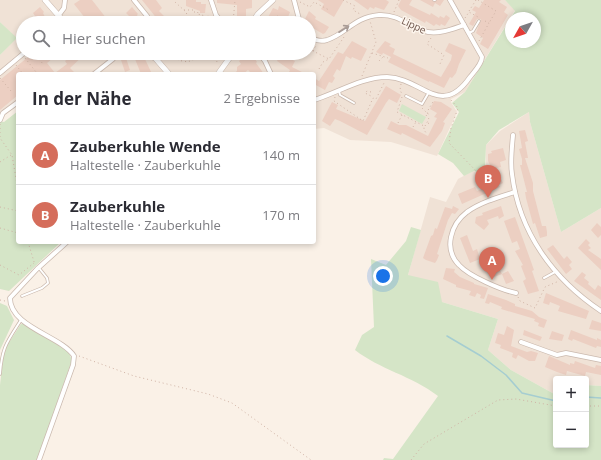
<!DOCTYPE html>
<html lang="de">
<head>
<meta charset="utf-8">
<style>
	:root { --surface:#fff; --page:#f2f2f3; --text:#2b2b33; --muted:#7c7c81; --line:#e1e1e2; --accent:#d56d5b }
	body { margin:0; font-family:"Open Sans",sans-serif; background:var(--page); color:var(--text) }
	.controls { position:absolute; right:12px; bottom:12px; display:grid; overflow:hidden; border-radius:4px; box-shadow:0 2px 6px #0003 }
	.controls button { width:36px; height:36px; display:grid; place-items:center; padding:0; border:0; border-bottom:1px solid var(--line); background:var(--surface); color:var(--text); font:20px sans-serif }
	.compass { position:absolute; left:505px; top:12px; width:36px; height:36px; border-radius:50%; background:var(--surface); box-shadow:0 2px 6px #0003; rotate:230deg }
	.you { position:absolute; left:383px; top:276px; width:14px; height:14px; margin:-10px; border:3px solid #fff; border-radius:50%; background:#1a73e8; box-shadow:0 0 0 6px #1a73e833 }
	.badge { display:grid; place-items:center; width:26px; height:26px; border-radius:50%; background:var(--accent); color:#fff; font-size:13px; font-weight:700 }
	.pin { position:absolute; translate:-50% -33px; filter:drop-shadow(0 1px 2px #0008) }
	.pin::after { content:''; position:absolute; top:21px; width:14px; height:12px; background:inherit; clip-path:polygon(0 0,100% 0,50% 100%) }
	.list { margin:0; padding:0; list-style:none }
	h2 { display:flex; justify-content:space-between; align-items:center; height:52px; margin:0; padding:0 16px; font-size:17px }
	h2 small { font-size:13px; font-weight:400; color:var(--muted) }
	.list li { display:grid; grid-template-columns:26px 1fr auto; gap:12px; align-items:center; box-sizing:border-box; height:60px; padding:0 16px; border-top:1px solid var(--line) }
	.list b { display:block; font-size:15px; white-space:nowrap }
	.list p { margin:0; font-size:13px; white-space:nowrap; color:var(--muted) }
	.list em { font-size:13px; font-style:normal; color:var(--muted) }
	.icon { flex:none; width:22px; height:22px; fill:none; stroke:currentColor; stroke-width:2; stroke-linecap:round; stroke-linejoin:round }
	.map { position:relative; flex:none; width:601px; height:460px; overflow:hidden }
	.search { position:absolute; background:var(--surface); box-shadow:0 2px 6px #0003; left:16px; top:16px; width:300px; height:44px; display:flex; align-items:center; gap:10px; box-sizing:border-box; padding:0 14px; border-radius:22px; color:var(--muted); font-size:15px }
	.panel { position:absolute; background:var(--surface); box-shadow:0 2px 6px #0003; left:16px; top:72px; width:300px; height:172px; border-radius:4px }
	.map>svg:first-child { display:block }
	.residential { fill:#f0e2d6; fill-rule:evenodd }
	.green { fill:#d5e5c7; fill-rule:evenodd }
	.lines { fill:none; stroke-linecap:round; stroke-linejoin:round }
	.stream { stroke:#a5cdd1; stroke-width:1.5 }
	.building { fill:#eccfc2 }
	.service-casing { stroke:#cab9ae; stroke-width:3.5 }
	.minor-casing { stroke:#cab9ae; stroke-width:5.5 }
	.tertiary-casing { stroke:#cab9ae; stroke-width:6 }
	.path { stroke:#d0b3a5; stroke-width:1; stroke-dasharray:1 3; stroke-linecap:butt }
	.service { stroke:#fff; stroke-width:2 }
	.minor { stroke:#fff; stroke-width:4 }
	.tertiary { stroke:#fff; stroke-width:5 }
	.oneway { stroke:#a99b95 }
	.labels { text-anchor:middle; dominant-baseline:central; stroke-width:3; stroke-linejoin:round; paint-order:stroke }
	.street-label { font-size:10px; fill:#70584e; stroke:#fdf5ed }
</style>
</head>
<body>
<div class="map">
<svg width="601" height="460" viewBox="0 0 601 460">
	<rect width="100%" height="100%" fill="#faf1e7"/>
	<!-- residential -->
	<g class="residential">
		<path d="M0,0H505L515,10L465,92L451,99V102L457,112L437,156L391,142L350,140L324,128L314,129V74H18V104L0,117V55L16,38L0,22ZM23,23H309V53H23Z"/>
		<path d="M529,112L530,122L561,232L601,208V386L586,385V379H556V395L511,370L488,350L498,319L442,302L408,275L430,197L446,202L458,179L473,171L480,174L486,171V145L500,131Z"/>
	</g>
	<!-- green -->
	<g class="green">
		<path d="M505,0H601V208L561,232L530,122L529,112L499,130L486,145L485,171L480,173L474,171L464,176L453,163L438,154L459,112L452,103L465,92L515,11ZM511,18H535V42H511Z"/>
		<path d="M0,22L17,38L0,55Z"/>
		<path d="M402,104L426,117L422,124L399,111Z"/>
		<path d="M18,111V242H61L9,291L0,289V121L4,122Z"/>
		<path d="M411,227L421,230L408,275L438,282L442,302L498,319L488,350L511,370L556,395V445H586V385L601,386V460H383L384,458L393,459L438,396C412,376 379,369 355,350L362,335L374,327L371,259L386,265L406,241Z"/>
		<path d="M0,303L7,306L14,320L0,350Z"/>
		<path d="M21,324H24L66,350L69,353L72,360L37,460H0V385L4,350Z"/>
	</g>
	<g class="lines">
		<!-- stream -->
		<g class="stream">
			<path d="M447,336L481,356L506,375L522,393L556,401"/>
			<path d="M586,397L601,398"/>
		</g>
	</g>
	<!-- building -->
	<g class="building">
		<path d="M80,0H92L110,23H89L74,4Z"/>
		<path d="M142,0H156L162,8L159,11L171,23H154L158,20Z"/>
		<path d="M186,0H196V2H201V4H206L205,13H200V11L186,6Z"/>
		<path d="M217,0H252V8L246,9V18L237,17V5L217,3Z"/>
		<path d="M318,0H344L334,17L321,9L324,4Z"/>
		<path d="M354,0H386L389,2L384,10L375,7L374,9L370,7L368,10Z"/>
		<path d="M401,0H412L409,5L430,15L431,13L439,18L440,16L444,18L446,15L450,18L445,26L441,24L440,26L436,24L434,26L426,21L425,23L401,10L398,6Z"/>
		<path d="M420,0H432L434,2L437,0H444L440,6L435,3L433,7Z"/>
		<path d="M484,0H501L499,2L507,7L504,12L508,15L488,49L480,44L483,38L476,33L481,19H477L473,26L469,24L476,12L472,10L475,6L479,8Z"/>
		<path d="M279,6L290,12L288,17H282L279,23H265L273,8L278,10Z"/>
		<path d="M40,7L44,12L43,13L46,19L44,21L45,23H31L30,21L35,16L33,13Z"/>
		<path d="M132,7L138,14L137,15L141,23H122L130,17L126,13Z"/>
		<path d="M309,11L316,17L315,19L329,27L325,33L323,34L311,27L312,25L305,19Z"/>
		<path d="M352,41L367,49L361,61L352,57L351,59L346,56L340,71L337,69L333,76L335,78L332,83L329,82L325,90L314,84V78L319,81L338,52L343,54Z"/>
		<path d="M385,41L391,44L389,46L395,49L393,54L441,77L451,60L452,55L445,51L449,43L466,50L459,64L456,73L452,78L450,77L444,88L429,81V82L388,62L391,57L383,53L382,55L376,52Z"/>
		<path d="M33,53H59L47,63L55,73L67,64L65,61L71,57L67,53H86L70,68L76,74H18V95L0,110V80Z"/>
		<path d="M248,53H251L257,62L256,63L264,74H252L248,70L243,74H233L237,71V67L241,64L239,61Z"/>
		<path d="M281,53L288,54L287,57L295,61L292,67L306,74H288L290,70L277,61Z"/>
		<path d="M142,56L145,59L152,74H141L135,59Z"/>
		<path d="M126,58L130,70L125,72L121,60Z"/>
		<path d="M386,86L401,95L397,103L389,99L386,103L367,135L340,121L335,119L330,126L322,121L332,102L338,105L336,109L365,121Z"/>
		<path d="M434,101L441,102L452,109L443,122L445,123L442,131L430,147L402,133L401,135L387,129L391,121L399,125H406L428,136L437,118L434,117L437,113L430,109Z"/>
		<path d="M525,130L528,141L525,142L528,158H525L533,183V191L542,226H546L547,232V236L540,238L535,223L533,224L526,198L525,192H527L520,165H522V159L519,149L522,148L519,131Z"/>
		<path d="M503,148L506,160L500,162L501,167L492,169L488,161V154L492,153L491,151Z"/>
		<path d="M497,179H501L503,183L499,185L500,187L462,204L458,194L475,187L477,191L486,187L485,185Z"/>
		<path d="M453,206L459,209L455,214L452,213L448,220L437,254L439,255L437,260L435,263L426,260L423,258L431,236L433,235L435,228L437,229L445,207L452,209Z"/>
		<path d="M501,206L504,216L499,219L498,216L487,220L489,224L484,230L475,223L476,217L483,215L482,213Z"/>
		<path d="M515,217L534,270L532,271L539,291L528,294L523,281L526,279L521,266L523,265L515,251L520,249L517,241L512,243L504,221Z"/>
		<path d="M597,223L601,227V235L598,238L591,230Z"/>
		<path d="M467,235L473,251L477,249L480,259L470,263L460,238Z"/>
		<path d="M586,239L590,243L588,245L591,248L588,250L601,259V270L578,248Z"/>
		<path d="M553,245L564,259L567,256L572,262L569,265L572,269L566,274L547,249Z"/>
		<path d="M494,259L502,274L508,271L514,281L506,284L502,274L494,277L492,273L488,274L484,263Z"/>
		<path d="M446,268L455,269L454,272L460,277L474,283V284L488,288L484,299L480,298L481,295L477,293L475,297L469,295L471,291L456,287V285L443,279Z"/>
		<path d="M582,272L586,275L584,278L589,282L588,284L595,290L598,285L601,287V300L574,281Z"/>
		<path d="M546,293L589,311L586,319L558,311L560,306L550,302L549,305L543,303Z"/>
		<path d="M488,294L506,300L515,304V306L532,311L539,317L547,320L544,328L538,326L539,323L534,321L535,319L501,309L502,307L490,302L489,304L485,303Z"/>
		<path d="M592,320L601,323V331L589,329Z"/>
		<path d="M507,326L514,330L511,346L527,352L531,351L538,353L535,361H529L518,355L516,359L512,357L513,353L500,348L501,345L495,343L498,333L504,335Z"/>
		<path d="M524,330L542,337L540,341L523,335Z"/>
		<path d="M571,330L597,340V338L601,340V347L597,346L596,348L573,339L572,341L568,339Z"/>
		<path d="M552,331L564,335L562,341L549,339Z"/>
		<path d="M549,356L570,365V363L574,364L575,361L595,368L596,365L601,366V375L586,372L585,376L567,371L566,375L557,372L545,367Z"/>
	</g>
	<g class="lines">
		<defs>
			<g id="service">
				<path d="M434,0H435"/>
				<path d="M469,33L473,31L479,21"/>
				<path d="M339,91L340,95L354,103"/>
				<path d="M406,96L422,104L429,92"/>
				<path d="M544,278L555,272"/>
				<path d="M22,296L42,288L48,283L47,278L39,268"/>
				<path d="M0,374C2,347 7,342 21,320"/>
			</g>
			<g id="minor">
				<path d="M134,0L147,16L150,23"/>
				<path d="M211,0L216,15L222,23"/>
				<path d="M294,0L300,23"/>
				<path d="M58,16L64,8L65,0"/>
				<path d="M309,37C315,40 320,42 327,40C346,34 354,17 379,15C401,14 410,29 428,32C440,34 452,29 464,25"/>
				<path d="M259,53L265,61L271,74"/>
				<path d="M0,73L24,53"/>
				<path d="M94,74L113,59L116,53"/>
				<path d="M314,100C337,93 362,77 387,77C422,78 441,119 470,77C474,72 482,64 482,57L450,0"/>
				<path d="M0,120L3,113L18,102"/>
				<path d="M513,135C512,147 510,162 512,174C519,232 553,279 601,311"/>
				<path d="M515,192C499,197 481,202 467,212C451,224 443,249 459,265C469,276 501,290 516,293"/>
				<path d="M521,342L557,355L566,353L601,360"/>
				<path d="M39,460L73,365L74,356C61,336 10,327 10,298L37,269L67,242"/>
			</g>
			<g id="tertiary">
				<path d="M45,0L65,23"/>
				<path d="M252,23L258,14L273,0"/>
				<path d="M147,53L156,59L169,74"/>
				<path d="M218,74L233,53"/>
			</g>
		</defs>
		<!-- service casing -->
		<use href="#service" class="service-casing"/>
		<!-- minor casing -->
		<use href="#minor" class="minor-casing"/>
		<!-- tertiary casing -->
		<use href="#tertiary" class="tertiary-casing"/>
		<!-- path -->
		<g class="path">
			<path d="M343,0L355,6L353,10L360,14"/>
			<path d="M478,0L496,11L489,23"/>
			<path d="M175,2L186,12L190,23"/>
			<path d="M300,2L310,7L314,2L329,10"/>
			<path d="M184,10H193V12H198L197,14L203,15L202,17L211,16"/>
			<path d="M469,11L476,0"/>
			<path d="M394,12L399,0"/>
			<path d="M277,16L286,20L295,18"/>
			<path d="M465,18L469,12L478,17"/>
			<path d="M233,23L235,0"/>
			<path d="M431,38L427,44L444,55L440,64"/>
			<path d="M479,41L489,23L483,20"/>
			<path d="M309,49L329,59L344,37"/>
			<path d="M313,51L316,45"/>
			<path d="M34,53L43,64"/>
			<path d="M49,53L52,57"/>
			<path d="M167,53C196,74 194,49 210,55C214,57 216,61 219,64"/>
			<path d="M196,53L198,56"/>
			<path d="M372,53L388,58"/>
			<path d="M25,58L36,72"/>
			<path d="M234,59L236,61"/>
			<path d="M379,61L383,57"/>
			<path d="M16,65L23,74"/>
			<path d="M319,69L323,62L329,59"/>
			<path d="M362,76L376,42L370,21"/>
			<path d="M0,78L11,91"/>
			<path d="M401,84L400,90L402,94"/>
			<path d="M371,92L367,91L365,93L373,97"/>
			<path d="M335,97L334,101L363,121L373,98L376,99L385,81"/>
			<path d="M402,97L397,112L424,126V130L427,134"/>
			<path d="M451,100L458,108L451,128L449,143L479,174L488,196"/>
			<path d="M422,108L426,112"/>
			<path d="M398,123L402,115"/>
			<path d="M428,123L431,125"/>
			<path d="M0,124V138L12,155L18,190"/>
			<path d="M425,126L429,119L426,115L427,113L429,115L427,112L434,100"/>
			<path d="M413,127L416,122"/>
			<path d="M0,162L11,155"/>
			<path d="M0,207L18,211"/>
			<path d="M0,228L18,233"/>
			<path d="M28,242L35,265"/>
			<path d="M0,265L19,275L34,263"/>
			<path d="M518,297L520,301L535,308L545,287L559,281"/>
			<path d="M0,300L5,301"/>
			<path d="M79,356L134,376L208,394L232,403L311,460"/>
			<path d="M586,406H601"/>
			<path d="M411,460L424,444L498,400L516,399L556,406"/>
		</g>
		<!-- service -->
		<use href="#service" class="service"/>
		<!-- minor -->
		<use href="#minor" class="minor"/>
		<!-- tertiary -->
		<use href="#tertiary" class="tertiary"/>
	</g>
	<!-- one-way arrows -->
	<defs><path id="oneway-shaft" d="M-6 0H5M1.5-3L5.5 0L1.5 3" fill="none" stroke-width="1.6" stroke-linecap="round" stroke-linejoin="round"/></defs>
	<use class="oneway" href="#oneway-shaft" transform="translate(344 29) rotate(-33)"/>
	<g class="labels">
		<!-- street labels -->
		<g class="street-label">
			<text transform="translate(414 25) rotate(25)">Lippe</text>
		</g>
	</g>
</svg>
<div class="controls">
<button>+</button>
<button>−</button>
</div>
<svg class="compass" viewBox="-18 -18 36 36"><path d="M0-13l5 13h-10z" fill="#e53935"/><path d="M0 13l5-13h-10z" fill="#7c7c81"/></svg>
<div class="you"></div>
<div class="pin badge" style="left:492px;top:280px">A</div>
<div class="pin badge" style="left:488px;top:198px">B</div>
<div class="search"><svg class="icon" aria-label="search" viewBox="0 0 24 24"><circle cx="10" cy="10" r="6"/><path d="M15 15l6 6"/></svg>Hier suchen</div>
<section class="panel">
<h2>In der Nähe<small>2 Ergebnisse</small></h2>
<ul class="list">
<li><span class="badge">A</span><div><b>Zauberkuhle Wende</b><p>Haltestelle · Zauberkuhle</p></div><em>140 m</em></li>
<li><span class="badge">B</span><div><b>Zauberkuhle</b><p>Haltestelle · Zauberkuhle</p></div><em>170 m</em></li>
</ul>
</section>
</div>
</body>
</html>
